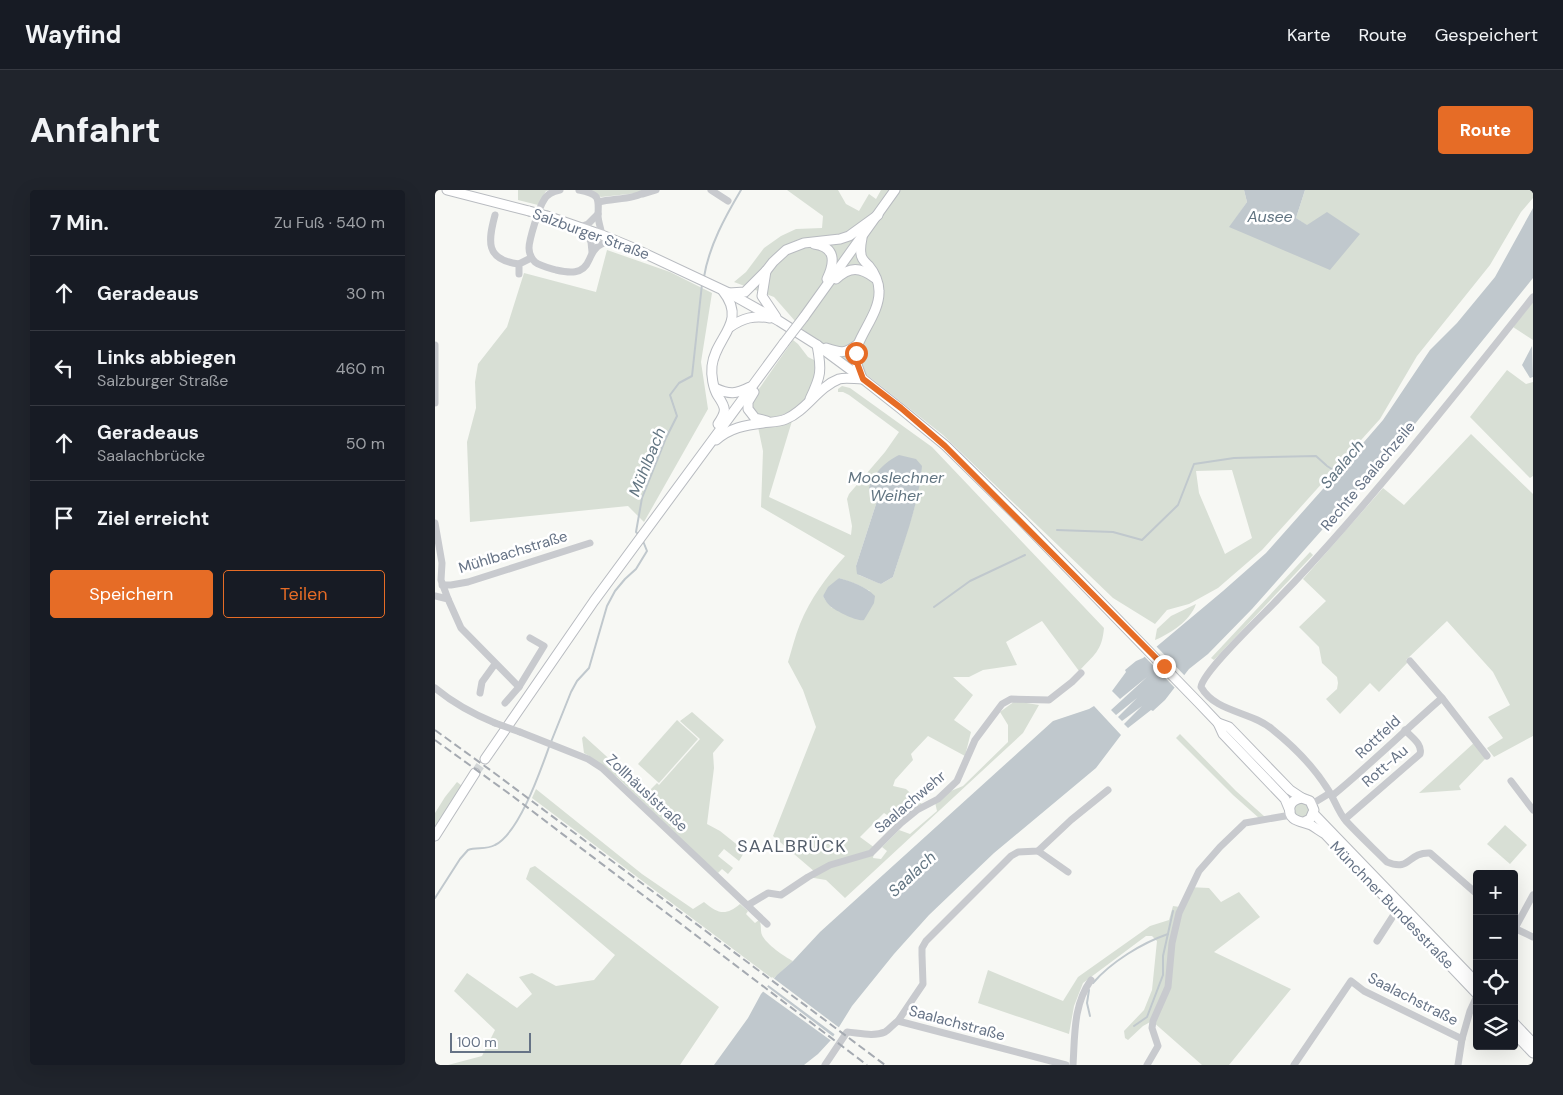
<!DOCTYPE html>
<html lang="de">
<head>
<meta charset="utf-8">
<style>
	:root { --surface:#171b24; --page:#20242c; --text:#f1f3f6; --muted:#9ea1a6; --line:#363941; --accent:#e66c26 }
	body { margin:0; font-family:"DM Sans",sans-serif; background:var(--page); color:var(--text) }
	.controls { position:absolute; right:15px; bottom:15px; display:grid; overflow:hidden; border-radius:5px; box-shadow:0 5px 20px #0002 }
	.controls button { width:45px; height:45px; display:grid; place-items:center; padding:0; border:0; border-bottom:1px solid var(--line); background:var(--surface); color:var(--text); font:25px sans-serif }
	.scale { position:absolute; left:15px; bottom:12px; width:81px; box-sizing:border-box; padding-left:5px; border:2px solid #667386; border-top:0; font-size:14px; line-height:18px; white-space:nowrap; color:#667386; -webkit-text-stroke:4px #fff; paint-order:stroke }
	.stop { position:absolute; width:15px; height:15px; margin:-11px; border:4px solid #e66c26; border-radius:50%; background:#fff }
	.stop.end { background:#e66c26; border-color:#fff; box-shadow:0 1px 5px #0008 }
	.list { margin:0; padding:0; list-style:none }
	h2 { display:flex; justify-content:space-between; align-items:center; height:65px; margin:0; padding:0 20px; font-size:21px }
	h2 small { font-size:16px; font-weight:400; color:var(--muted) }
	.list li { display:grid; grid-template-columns:32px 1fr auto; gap:15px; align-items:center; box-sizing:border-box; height:75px; padding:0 20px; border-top:1px solid var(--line) }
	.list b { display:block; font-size:19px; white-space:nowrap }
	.list p { margin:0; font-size:16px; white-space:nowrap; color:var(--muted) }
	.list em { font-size:16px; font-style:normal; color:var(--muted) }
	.actions { display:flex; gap:10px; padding:15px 20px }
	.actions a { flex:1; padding:11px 0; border:1px solid var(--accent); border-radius:5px; text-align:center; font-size:18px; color:var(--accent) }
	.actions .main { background:var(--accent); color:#fff }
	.icon { flex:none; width:28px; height:28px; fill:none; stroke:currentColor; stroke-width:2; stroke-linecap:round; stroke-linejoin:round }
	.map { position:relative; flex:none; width:1098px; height:875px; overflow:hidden; border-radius:5px }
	header { display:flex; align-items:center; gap:30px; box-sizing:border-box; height:70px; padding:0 25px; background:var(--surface); border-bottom:1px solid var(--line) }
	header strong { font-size:24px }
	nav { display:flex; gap:28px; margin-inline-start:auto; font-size:18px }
	.intro { display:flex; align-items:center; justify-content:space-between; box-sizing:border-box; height:120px; padding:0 30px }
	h1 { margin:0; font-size:35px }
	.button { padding:12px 22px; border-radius:5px; background:var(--accent); color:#fff; font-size:18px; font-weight:700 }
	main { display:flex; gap:30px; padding:0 30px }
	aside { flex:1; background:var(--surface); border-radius:5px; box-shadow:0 5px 20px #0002 }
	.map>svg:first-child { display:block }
	.green { fill:#d8dfd5; fill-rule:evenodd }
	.water { fill:#c0c8cd }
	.pier { fill:#f7f8f4 }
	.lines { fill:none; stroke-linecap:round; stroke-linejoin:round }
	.stream { stroke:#c0c8cd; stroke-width:2 }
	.major-tunnel { stroke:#d3d7d8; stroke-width:9; stroke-dasharray:9 4.5; stroke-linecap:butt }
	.major-casing { stroke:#b8bbc0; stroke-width:11 }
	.minor { stroke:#c8cace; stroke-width:7 }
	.major { stroke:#fff; stroke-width:9 }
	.rail { stroke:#a5aab1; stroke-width:2; stroke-dasharray:8 4; stroke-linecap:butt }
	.major-bridge-casing { stroke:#b8bbc0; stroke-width:11; stroke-linecap:butt }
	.minor-bridge { stroke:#c8cace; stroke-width:7 }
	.major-bridge { stroke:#fff; stroke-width:9 }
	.route { stroke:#e66c26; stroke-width:6 }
	.labels { text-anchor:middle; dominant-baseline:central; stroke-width:5; stroke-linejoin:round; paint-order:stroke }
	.street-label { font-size:15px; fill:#667386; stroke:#fff }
	.water-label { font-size:16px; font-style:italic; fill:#627582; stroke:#fff }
	.quarter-label { font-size:18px; letter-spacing:1px; fill:#545e6b; stroke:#fff }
</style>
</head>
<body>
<header>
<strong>Wayfind</strong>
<nav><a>Karte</a><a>Route</a><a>Gespeichert</a></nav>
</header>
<div class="intro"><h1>Anfahrt</h1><a class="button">Route</a></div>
<main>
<aside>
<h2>7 Min.<small>Zu Fuß · 540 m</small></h2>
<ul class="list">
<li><svg class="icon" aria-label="ahead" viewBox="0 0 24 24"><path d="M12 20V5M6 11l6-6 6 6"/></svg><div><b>Geradeaus</b></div><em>30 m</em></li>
<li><svg class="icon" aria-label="left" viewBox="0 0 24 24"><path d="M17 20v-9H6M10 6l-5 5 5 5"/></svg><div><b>Links abbiegen</b><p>Salzburger Straße</p></div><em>460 m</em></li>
<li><svg class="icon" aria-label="ahead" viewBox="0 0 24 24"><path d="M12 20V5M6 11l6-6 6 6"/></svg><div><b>Geradeaus</b><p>Saalachbrücke</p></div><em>50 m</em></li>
<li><svg class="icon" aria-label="arrive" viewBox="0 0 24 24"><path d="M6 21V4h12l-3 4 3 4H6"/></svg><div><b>Ziel erreicht</b></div></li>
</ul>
<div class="actions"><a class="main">Speichern</a><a>Teilen</a></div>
</aside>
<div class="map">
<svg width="1098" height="875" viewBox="0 0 1098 875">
	<rect width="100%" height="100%" fill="#f7f8f4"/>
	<!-- green -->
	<g class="green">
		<path d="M83,0H116L111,1L103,15L83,10Z"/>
		<path d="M151,0H210L203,3L166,7Z"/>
		<path d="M352,0H403L411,14L424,21L434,4L441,9L446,0H809L812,12L795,37L871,35L861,28L870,0H1098V8L1086,22L1055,75L982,166L945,229L827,360L783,398L754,414L732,420L720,434L678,408L508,245L432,185L367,139L339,107L299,92L311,82L329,58L346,46L361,39L387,38L388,26ZM797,280L817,348L790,364L764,303L761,281Z"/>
		<path d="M172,60L235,82L277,103L266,172L273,219L209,332L193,316L35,332L32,252L41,218L40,192L43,174L72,137L89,83L161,102Z"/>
		<path d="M1098,112V150L1078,137Z"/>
		<path d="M358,150L363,154L373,167L383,172C382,180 381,189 378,196C372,216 347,229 327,228L318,220L317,213L319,206Z"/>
		<path d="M1072,180L1091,194L1098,192V286L1095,288L1035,227Z"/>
		<path d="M407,196L415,198L497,257L669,438C667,461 659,465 644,481L607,431L571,452L582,475L548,480L534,487H518L538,505L519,530L536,542L530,566L493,546L476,564L478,570L460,590L458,596L471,599L487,614L463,632L449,623L425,647L440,658L438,668L446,669L452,661L447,657L464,640L475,644L502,621L499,608L528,596L573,552V535L565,522L580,511L604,515L588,543L410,708L391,690L373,687L380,682L338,646L381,537L368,500L353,472C357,459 360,446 365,434C375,409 392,386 410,366L326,317L328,261L323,237L339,236L357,231L334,307L416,345L417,336L412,309L414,304L450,262L464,242L414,205L408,202H403V199ZM486,286L479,319L458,387L446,394L424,385L421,376L442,311L439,303L437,301ZM404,388L421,394L435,401L397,418L391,411L388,406Z"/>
		<path d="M1036,244L1098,304V546L1059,567L1052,558L1068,548L1053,527L1075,515L1058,482L1012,431L971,470L973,472L944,502L935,493L905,524L891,509L902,499L903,493L902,487L887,473L884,457L864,437L891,411L868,389L948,298L969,315Z"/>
		<path d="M875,362L878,365L779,470L776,468Z"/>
		<path d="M761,414C755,431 736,443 720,450L722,439L736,426Z"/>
		<path d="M257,522L289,550L278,563L279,578L272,634L285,641L310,661L304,671L289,659L283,666L298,678L293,684L287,679L283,683L258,661L182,587C169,581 161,569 149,563L147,548L149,546L212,603L222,593L224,595L265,549L245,531Z"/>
		<path d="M242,530L263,549L224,593L203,574Z"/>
		<path d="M745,544L801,601L830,627L824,628L798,605L741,548Z"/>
		<path d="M1040,552L1052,567L1024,596L1026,600L984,603Z"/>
		<path d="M22,592L27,596L0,638V623L10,607Z"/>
		<path d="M101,599L207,684L258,719L269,712C283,724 291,726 305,714L313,721L311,724L320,733L324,730C327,735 325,740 327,745C331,754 350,767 358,771L338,789L97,608Z"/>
		<circle cx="867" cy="620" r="8"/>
		<path d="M1070,635L1092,655L1075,674L1052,654Z"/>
		<path d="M100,676L284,817L245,875H13L47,866L60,840L19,801L32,783L82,818L97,804L84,787L97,783L121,796L159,790L180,765L91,689L95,678Z"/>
		<path d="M753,697L774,698L786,712L804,702L825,727L779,762L856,799L794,875H767L717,831L708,836L693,850L690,848L689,841L709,820L717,800L722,751L717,746H711L648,793L639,816L634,844L543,813L553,780L628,811L643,787L715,736L734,730L738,716L745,717Z"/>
	</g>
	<!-- water -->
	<g class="water">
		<path d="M809,0H870L861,28L872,35L892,22L925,44L895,80L794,37L812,12Z"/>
		<path d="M1098,18V88L971,245L817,419L773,464L754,479L730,510L718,521L716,520L693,538L689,534L707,516L687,531L683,527L702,508L681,525L676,520L712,487L685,509L677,501L691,482L690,480L701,471L708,468L788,401L831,363L903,282L948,230L995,160L1022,133L1060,87Z"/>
		<path d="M1097,156L1098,187L1095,188L1087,175Z"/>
		<path d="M464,265L481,269L487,276C484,314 469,351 458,387L446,394L443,393L422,384L421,376L442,311L439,303L434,300C435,286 451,271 464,265Z"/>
		<path d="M404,388C417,392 430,396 440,406L439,413L429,430C422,432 401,421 395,416C392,413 390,410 388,406L393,397Z"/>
		<path d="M659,516L686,545L661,578L559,663L494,725L459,764L417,816L396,850L383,864L369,875H279L313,828L326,804L342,785L358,771L385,742L618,531L654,519Z"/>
	</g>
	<!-- pier -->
	<g class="pier">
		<path d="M720,455L751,487L741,499L708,465Z"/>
		<path d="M337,787L406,839L402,846L332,794Z"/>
		<path d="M330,795L400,848L398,852L326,800Z"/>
	</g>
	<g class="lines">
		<!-- stream -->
		<g class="stream">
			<path d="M269,87C274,56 290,27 306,0"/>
			<path d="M892,276L903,283"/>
			<path d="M622,340L678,342L707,350L743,315L759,274L799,268L881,266L891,275"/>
			<path d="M204,345L201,342L207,308L231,248L242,226L235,205L244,193L257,186L267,94"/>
			<path d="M499,417L535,391L590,365"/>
			<path d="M116,552L136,502L142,491L154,478L172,416L180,401L190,389L201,379L212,361L208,351"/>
			<path d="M0,708L25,669L33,660C42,657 51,660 60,655C84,643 105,582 114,557"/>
			<path d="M658,793C676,772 707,753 733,744"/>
			<path d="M654,800L652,813L655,826"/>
			<path d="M699,836L712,827L728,785V766L738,721"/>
		</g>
		<!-- major-tunnel -->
		<path class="major-tunnel" d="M40,583L50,569"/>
		<defs>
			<g id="major">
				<path d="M12,0L94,21"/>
				<path d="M112,26L167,45L196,57L294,103L344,131L382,155L428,189L466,219L511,256L587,331L763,512L783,533L788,544L850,609L855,621"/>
				<path d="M379,54C401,57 400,72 392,89"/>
				<path d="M331,81L327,106L341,127"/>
				<path d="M401,89C415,76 425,77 440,88"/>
				<path d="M294,103L310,102L331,81L338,72L351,60L369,53L405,49L414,46L443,25"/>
				<path d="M369,127L460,0"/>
				<path d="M295,137C308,128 319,125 335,128"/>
				<path d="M391,158C406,163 410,164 423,154"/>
				<path d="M427,188C425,183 422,176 421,170C417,151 445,126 444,101C444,93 440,83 434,76C431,73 426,69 426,64C425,59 426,53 427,48"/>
				<path d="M280,198C295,205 301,204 315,197"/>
				<path d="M319,202L313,212V219L320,228L332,231"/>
				<path d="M375,209C386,186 387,181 382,155"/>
				<path d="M283,234C292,221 291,218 283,206C278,198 276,185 277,176C280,147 313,133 288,101"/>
				<path d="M281,250C295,238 310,235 328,233C336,232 344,232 351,229C371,221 383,197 404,189C411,187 420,189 427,189"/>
				<path d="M783,533L794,537L855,600L867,608"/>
				<path d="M50,569L159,411L349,153"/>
				<path d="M878,623L1042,793"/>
				<path d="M869,632L875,629L879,620L875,611L867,608C861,609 856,611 855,617C852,632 868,631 876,635C881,638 885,641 890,644L1042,804"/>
				<path d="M0,646L40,583"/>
				<path d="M1079,833L1098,853"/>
				<path d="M1079,843L1098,863"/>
			</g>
		</defs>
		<!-- major casing -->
		<use href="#major" class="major-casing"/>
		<!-- minor -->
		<g class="minor">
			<path d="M125,0C119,1 112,4 109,10C104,17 94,50 94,58C94,63 96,68 100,72C105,76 114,78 121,80C134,83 148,85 154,70C157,64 158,59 165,55C169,52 174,51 179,50"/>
			<path d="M144,0C164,4 164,7 163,25C163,31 166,39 167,45"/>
			<path d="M276,0L293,11"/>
			<path d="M208,4L221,0"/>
			<path d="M164,12C180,8 200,10 213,0"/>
			<path d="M60,25C53,51 50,70 84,74"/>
			<path d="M145,37L153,34L163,24"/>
			<path d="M150,39L156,52L157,62"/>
			<path d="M84,84V74L96,68"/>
			<path d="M0,155V213"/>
			<path d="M0,333L7,373L6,390L13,409"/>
			<path d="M7,395H16L33,392L155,353"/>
			<path d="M0,406L13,409L26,438L84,497"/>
			<path d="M975,471L1007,508L1052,566"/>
			<path d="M0,498C18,513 38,524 60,533"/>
			<path d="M45,503L47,492L60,474"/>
			<path d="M70,513L84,497L109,456L95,448"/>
			<path d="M85,542L153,569L167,578L332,734"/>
			<path d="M1076,591L1098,620"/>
			<path d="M897,606C935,575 970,540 1007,508"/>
			<path d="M877,614L895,603"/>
			<path d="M910,629L985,564C988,554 976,547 970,540"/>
			<path d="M603,661L633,682"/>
			<path d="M1042,704L995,663C972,662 976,682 952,672C938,658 924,645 911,631C903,622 899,608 892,598C878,576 857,555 837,539C816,521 781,523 766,497C768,481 829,424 843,409C889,362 932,311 974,261C1016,210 1057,159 1098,107"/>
			<path d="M313,715L333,703L346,705L373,687L395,675L436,663L466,633L482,620L503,609L522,591L540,550L567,514L576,509L614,510L637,492L646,483"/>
			<path d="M1079,738L1098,747"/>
			<path d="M1079,740L1098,705"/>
			<path d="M942,751L960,723L963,720"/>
			<path d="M463,831L631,875"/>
			<path d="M390,875L412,842C424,843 439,847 450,842C455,839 458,834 463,831L488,794L487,765V758L491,751L576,666L583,662L603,661L636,630L673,600"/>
			<path d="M638,875C640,845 638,815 656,790"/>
			<path d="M712,875L723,856L717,838L718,831L733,797L737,753L744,723L764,681L785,657L810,633L856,625"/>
			<path d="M859,875L916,791L929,801L1027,849"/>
			<path d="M1023,875L1027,849L1035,821L1042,806"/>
		</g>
		<!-- major -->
		<use href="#major" class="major"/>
		<!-- rail -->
		<g class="rail">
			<path d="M0,540L58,582L450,875"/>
			<path d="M0,550L76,605L432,875"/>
		</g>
		<defs>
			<g id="major-bridge">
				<path d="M94,21L112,26"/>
				<path d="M349,153L369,127"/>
			</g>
		</defs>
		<!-- major-bridge casing -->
		<use href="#major-bridge" class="major-bridge-casing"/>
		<!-- minor-bridge -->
		<path class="minor-bridge" d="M60,533L85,542"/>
		<!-- major-bridge -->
		<use href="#major-bridge" class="major-bridge"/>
	</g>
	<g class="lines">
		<!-- route -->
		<path class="route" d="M421,163V170L428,189L466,218L510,256L729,476"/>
	</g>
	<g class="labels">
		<!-- street labels -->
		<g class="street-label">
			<text transform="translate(156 44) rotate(20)">Salzburger Straße</text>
			<text transform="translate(933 286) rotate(-50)">Rechte Saalachzeile</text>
			<text transform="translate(78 362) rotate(-17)">Mühlbachstraße</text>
			<text transform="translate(943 547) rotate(-43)">Rottfeld</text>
			<text transform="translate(950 576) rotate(-41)">Rott-Au</text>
			<text transform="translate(212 603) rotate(43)">Zollhäuslstraße</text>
			<text transform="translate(475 612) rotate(-40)">Saalachwehr</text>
			<text transform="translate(957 715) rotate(46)">Münchner Bundesstraße</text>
			<text transform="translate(978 809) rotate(27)">Saalachstraße</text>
			<text transform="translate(522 833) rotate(15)">Saalachstraße</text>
		</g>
		<!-- water labels -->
		<g class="water-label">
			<text x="835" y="26">Ausee</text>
			<text transform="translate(212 272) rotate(-68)">Mühlbach</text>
			<text transform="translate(907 274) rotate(-50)">Saalach</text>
			<text x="461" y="287">Mooslechner<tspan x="461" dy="18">Weiher</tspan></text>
			<text transform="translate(477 684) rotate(-43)">Saalach</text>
		</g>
		<!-- quarter labels -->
		<g class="quarter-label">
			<text x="357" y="656">SAALBRÜCK</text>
		</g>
	</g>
</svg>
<div class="controls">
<button>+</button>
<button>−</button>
<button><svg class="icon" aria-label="locate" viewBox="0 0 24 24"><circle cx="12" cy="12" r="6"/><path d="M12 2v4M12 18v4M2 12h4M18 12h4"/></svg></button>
<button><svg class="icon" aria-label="layers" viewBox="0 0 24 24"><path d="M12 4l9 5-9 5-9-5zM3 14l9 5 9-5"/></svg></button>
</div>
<div class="scale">100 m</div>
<div class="stop" style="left:421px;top:163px"></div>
<div class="stop end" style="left:729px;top:476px"></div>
</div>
</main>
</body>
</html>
